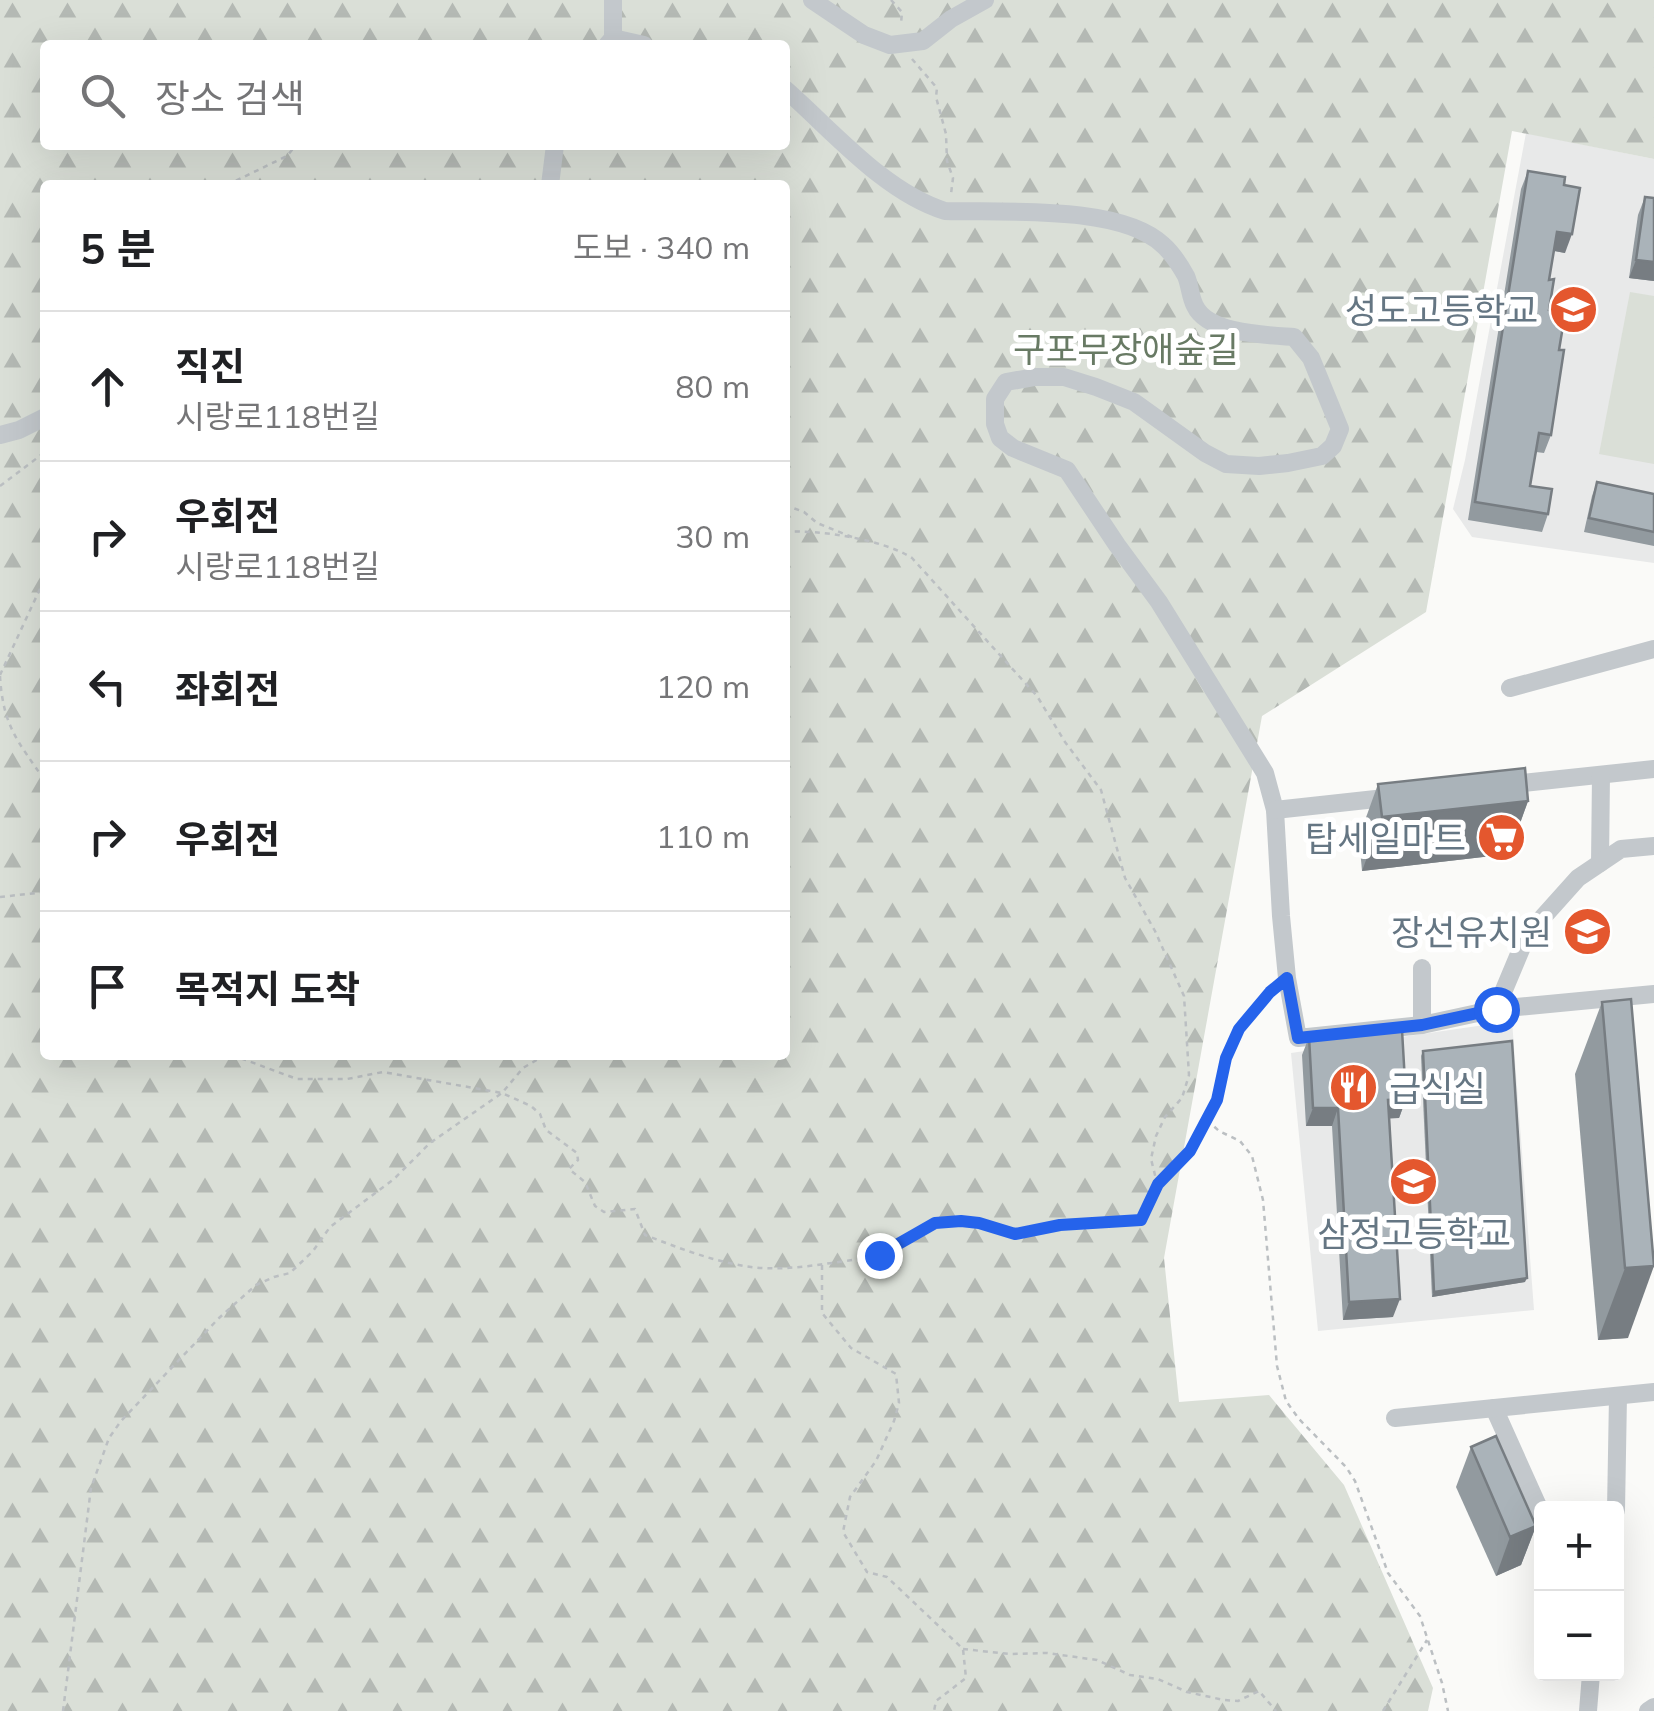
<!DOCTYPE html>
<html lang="ko">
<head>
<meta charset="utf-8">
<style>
	:root { --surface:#fff; --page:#f6f6f6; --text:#202124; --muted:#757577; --line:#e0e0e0 }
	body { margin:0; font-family:Mulish,"Noto Sans KR",sans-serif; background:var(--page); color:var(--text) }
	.controls { position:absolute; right:30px; bottom:30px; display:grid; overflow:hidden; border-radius:10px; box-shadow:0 10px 40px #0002 }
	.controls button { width:90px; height:90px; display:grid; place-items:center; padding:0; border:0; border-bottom:2px solid var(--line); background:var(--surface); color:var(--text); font:50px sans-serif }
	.stop { position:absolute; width:30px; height:30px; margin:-22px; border:8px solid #2563eb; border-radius:50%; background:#fff }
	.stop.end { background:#2563eb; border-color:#fff; box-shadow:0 2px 10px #0008 }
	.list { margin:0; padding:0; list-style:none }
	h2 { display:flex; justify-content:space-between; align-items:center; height:130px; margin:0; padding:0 40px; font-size:42px }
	h2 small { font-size:32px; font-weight:400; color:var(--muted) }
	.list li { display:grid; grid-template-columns:65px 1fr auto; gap:30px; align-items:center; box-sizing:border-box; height:150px; padding:0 40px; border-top:2px solid var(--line) }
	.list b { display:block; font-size:38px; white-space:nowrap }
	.list p { margin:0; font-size:32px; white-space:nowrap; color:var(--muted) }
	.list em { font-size:32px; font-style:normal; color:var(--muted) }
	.icon { flex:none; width:55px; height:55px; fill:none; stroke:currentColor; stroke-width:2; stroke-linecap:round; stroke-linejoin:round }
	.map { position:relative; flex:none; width:1654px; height:1711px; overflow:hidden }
	.search { position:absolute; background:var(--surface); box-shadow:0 10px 40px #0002; left:40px; top:40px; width:750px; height:110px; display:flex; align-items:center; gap:25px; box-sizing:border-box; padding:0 35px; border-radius:10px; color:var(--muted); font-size:38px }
	.panel { position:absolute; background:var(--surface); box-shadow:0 10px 40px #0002; left:40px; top:180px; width:750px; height:880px; border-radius:10px }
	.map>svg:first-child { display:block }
	.built { fill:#e8e9e9 }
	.grass { fill:#dadfd7 }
	.forest { fill:url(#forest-firs); fill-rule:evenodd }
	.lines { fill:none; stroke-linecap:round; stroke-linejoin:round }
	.path { stroke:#bbbfc2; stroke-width:2.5; stroke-dasharray:5 5; stroke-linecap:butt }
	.minor { stroke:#c3c8cc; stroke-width:18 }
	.wall { fill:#929a9f }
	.shaded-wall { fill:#777d82 }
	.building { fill:#aab3b9; stroke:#777d82; stroke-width:2.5 }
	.route { stroke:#2563eb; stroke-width:12 }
	.labels { text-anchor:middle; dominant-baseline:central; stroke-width:10; stroke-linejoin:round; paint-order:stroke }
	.poi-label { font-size:35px; fill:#657683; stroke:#fff; text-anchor:end }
	.park-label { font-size:35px; fill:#687a64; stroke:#fff }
</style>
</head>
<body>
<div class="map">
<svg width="1654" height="1711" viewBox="0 0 1654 1711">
	<defs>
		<pattern id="forest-firs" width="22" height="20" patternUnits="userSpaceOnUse" patternTransform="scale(2.5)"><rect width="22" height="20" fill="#dadfd7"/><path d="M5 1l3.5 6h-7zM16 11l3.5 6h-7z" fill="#b4b9b4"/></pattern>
	</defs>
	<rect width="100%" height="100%" fill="#fafaf8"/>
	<!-- built -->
	<g class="built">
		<path d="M1526,133L1654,159V563L1472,537L1453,509L1465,460Z"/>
		<path d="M1512,1021L1534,1310L1318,1331L1291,1053Z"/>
	</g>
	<!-- grass -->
	<path class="grass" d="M1630,292L1654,296V464L1599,454Z"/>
	<!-- forest -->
	<path class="forest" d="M0,0H1654V159L1512,131L1426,612L1262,716L1164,1258L1179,1402L1269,1395L1344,1485L1433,1688L1428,1711H0ZM45,45H785V145H45ZM45,185H785V1055H45Z"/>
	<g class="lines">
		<!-- path -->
		<g class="path">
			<path d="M891,0L902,12L901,24"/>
			<path d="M912,59L937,88L936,97L946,134L947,161L953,178L951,194"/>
			<path d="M227,185L287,156L296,145"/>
			<path d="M0,486L45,452"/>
			<path d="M785,505L804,512L817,523L852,537"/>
			<path d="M785,532C818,529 885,540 912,558L1037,696L1065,742L1101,790L1125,878L1155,931L1184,996L1189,1075L1182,1098L1165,1117L1156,1136L1151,1159L1157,1183"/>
			<path d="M0,675L45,578"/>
			<path d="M0,676C3,727 18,741 45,781"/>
			<path d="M0,897L45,892"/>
			<path d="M232,1055L297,1079H347L383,1072L502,1093L531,1106L540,1114L546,1130L577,1153L578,1160L569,1169L585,1182L595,1206L604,1212L635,1209L645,1235C679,1248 714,1262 751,1267C789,1272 831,1262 869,1258L879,1255L935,1223L961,1221L979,1223L1015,1234L1060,1225L1141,1220L1158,1185L1190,1151L1217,1100L1226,1058L1239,1029L1270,992"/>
			<path d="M1207,1120L1219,1131L1240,1141L1252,1156L1263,1200L1277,1366L1286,1401L1299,1419L1346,1467L1355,1481L1388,1573L1420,1616L1442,1683L1448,1711"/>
			<path d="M822,1265V1313L851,1348L896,1374L899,1403L894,1421L876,1461L850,1497L843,1532L867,1572L887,1577L963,1649L966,1678L936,1701L934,1711"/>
			<path d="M963,1649L1009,1654L1047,1653L1097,1660L1130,1675L1158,1679L1187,1692L1224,1700L1238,1701L1259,1691L1276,1711"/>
			<path d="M63,1711L91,1488L109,1438L121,1421L219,1318L256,1285L274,1277L290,1273L313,1251L330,1227L394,1179L430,1143L502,1093L523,1068L545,1055"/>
			<path d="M1383,1711L1427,1640"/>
		</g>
		<!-- minor -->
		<g class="minor">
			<path d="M812,0L864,35L890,45L923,41L951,19L985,0"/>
			<path d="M613,38V0"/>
			<path d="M607,45L613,38L644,45"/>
			<path d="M785,89C832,130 884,192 945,211C1002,213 1120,204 1163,245C1171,252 1181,267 1186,276C1190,285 1190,297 1195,306C1208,334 1267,335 1294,337L1311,358L1340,429L1333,446L1322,456L1288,463L1259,466L1226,464L1205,453L1134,402L1096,387L1064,377H1035L1006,382L995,399V424L1000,438L1013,448L1067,470L1117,545L1159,602L1265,773L1275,810L1281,916L1287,978L1298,1038L1422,1025L1496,1009L1654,994"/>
			<path d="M550,185L555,145"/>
			<path d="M0,435L19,430L45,417"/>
			<path d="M1510,688L1654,649"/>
			<path d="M1504,785L1654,769"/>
			<path d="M1275,810L1394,797"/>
			<path d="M1600,863L1601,775"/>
			<path d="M1422,968V1025"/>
			<path d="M1496,1009L1527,935L1578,878L1621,849L1654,846"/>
			<path d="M1494,1408L1542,1515"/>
			<path d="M1395,1418L1654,1392"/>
			<path d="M1616,1510L1618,1396"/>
			<path d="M1588,1711L1591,1674"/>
			<path d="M1648,1711L1654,1707"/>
		</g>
	</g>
	<!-- wall -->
	<g class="wall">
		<path d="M1528,171L1564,185L1565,253L1554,251L1549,280V310L1556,325L1559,350L1551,435L1544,453L1536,452L1530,486L1548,514L1542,532L1468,520L1521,189Z"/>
		<path d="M1645,197L1654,281L1629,278L1638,215Z"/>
		<path d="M1597,482L1654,494V546L1584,532L1592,496Z"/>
		<path d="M1378,784L1528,801L1509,854L1362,871L1359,837Z"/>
		<path d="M1631,999L1628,1338L1598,1340L1575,1074L1602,1002Z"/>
		<path d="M1309,1037L1406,1099L1399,1118H1390L1393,1317L1343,1320L1332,1126H1306L1302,1055Z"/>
		<path d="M1423,1051L1525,1282L1432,1297L1421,1056Z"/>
		<path d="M1471,1447L1536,1526L1521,1565L1496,1576L1456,1487Z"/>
	</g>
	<!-- shaded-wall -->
	<g class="shaded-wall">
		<path d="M1557,232L1572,234L1565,253L1550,250Z"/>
		<path d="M1636,260L1654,262V281L1629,278Z"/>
		<path d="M1528,801L1509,854L1362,871L1382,817Z"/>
		<path d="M1406,1099L1399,1118L1382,1119L1388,1100Z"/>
		<path d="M1313,1108H1338L1332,1126H1306Z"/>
		<path d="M1654,1266L1628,1338L1598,1340L1625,1268Z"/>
		<path d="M1527,1278L1525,1282L1432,1297L1434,1292Z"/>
		<path d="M1400,1299L1393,1317L1343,1320L1349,1302Z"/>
		<path d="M1536,1526L1521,1565L1496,1576L1510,1537Z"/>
	</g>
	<!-- building -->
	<g class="building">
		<path d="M1528,171L1565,177L1564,185L1580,188L1572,234L1557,232L1549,280L1554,279L1549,310L1558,312L1556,325L1563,326L1559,350H1564L1551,435L1539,433L1530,486L1552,489L1548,514L1475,502Z"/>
		<path d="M1645,197L1654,198V262L1636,260Z"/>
		<path d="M1597,482L1654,494V532L1589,518Z"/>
		<path d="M1525,768L1528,801L1382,817L1378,784Z"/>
		<path d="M1631,999L1654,1266L1625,1268L1602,1002Z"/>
		<path d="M1402,1030L1406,1099L1388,1100L1400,1299L1349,1302L1338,1108H1313L1309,1037Z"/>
		<path d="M1512,1041L1527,1278L1434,1292L1423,1051Z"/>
		<path d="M1496,1436L1536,1526L1510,1537L1471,1447Z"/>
	</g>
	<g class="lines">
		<!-- route -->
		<path class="route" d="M879,1255L935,1223L961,1221L979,1223L1015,1234L1060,1225L1141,1220L1158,1184L1190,1151L1217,1100L1226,1058L1239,1029L1270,992L1287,978L1298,1038L1422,1025L1496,1009"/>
	</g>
	<!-- icons -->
	<defs>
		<symbol id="school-disc" viewBox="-11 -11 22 22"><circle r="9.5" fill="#e4572e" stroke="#fff"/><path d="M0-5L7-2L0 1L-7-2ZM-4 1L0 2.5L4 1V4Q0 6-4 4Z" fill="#fff"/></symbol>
		<symbol id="supermarket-disc" viewBox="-11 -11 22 22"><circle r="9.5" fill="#e4572e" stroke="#fff"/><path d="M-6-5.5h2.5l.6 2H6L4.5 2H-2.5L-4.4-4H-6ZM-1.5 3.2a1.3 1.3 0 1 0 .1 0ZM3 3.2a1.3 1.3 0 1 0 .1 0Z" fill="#fff"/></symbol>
		<symbol id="restaurant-disc" viewBox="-11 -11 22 22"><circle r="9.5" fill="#e4572e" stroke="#fff"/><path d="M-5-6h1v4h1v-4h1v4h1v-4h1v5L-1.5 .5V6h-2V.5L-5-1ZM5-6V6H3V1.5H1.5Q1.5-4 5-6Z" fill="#fff"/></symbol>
	</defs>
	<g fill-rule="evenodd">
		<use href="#school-disc" x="1546" y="282" width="55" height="55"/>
		<use href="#supermarket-disc" x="1474" y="810" width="55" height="55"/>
		<use href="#school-disc" x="1560" y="904" width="55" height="55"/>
		<use href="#restaurant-disc" x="1326" y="1060" width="55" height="55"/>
		<use href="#school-disc" x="1386" y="1154" width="55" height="55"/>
	</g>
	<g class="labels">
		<!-- poi labels -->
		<g class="poi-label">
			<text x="1538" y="310">성도고등학교</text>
			<text x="1466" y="838">탑세일마트</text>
			<text x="1552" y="932">장선유치원</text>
			<text x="1389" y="1088" text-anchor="start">급식실</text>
			<text x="1414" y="1233" text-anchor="middle">삼정고등학교</text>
		</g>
		<!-- park labels -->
		<g class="park-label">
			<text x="1126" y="349">구포무장애숲길</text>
		</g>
	</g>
</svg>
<div class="controls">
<button>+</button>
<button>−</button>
</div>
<div class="stop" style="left:1496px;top:1009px"></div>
<div class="stop end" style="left:879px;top:1255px"></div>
<div class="search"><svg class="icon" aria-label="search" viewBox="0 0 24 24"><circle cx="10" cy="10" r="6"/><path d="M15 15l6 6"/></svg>장소 검색</div>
<section class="panel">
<h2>5 분<small>도보 · 340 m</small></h2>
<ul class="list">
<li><svg class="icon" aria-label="ahead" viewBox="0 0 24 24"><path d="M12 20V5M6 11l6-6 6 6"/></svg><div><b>직진</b><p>시랑로118번길</p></div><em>80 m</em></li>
<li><svg class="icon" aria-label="right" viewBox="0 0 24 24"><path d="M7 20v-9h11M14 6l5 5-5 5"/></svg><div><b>우회전</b><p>시랑로118번길</p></div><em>30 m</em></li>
<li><svg class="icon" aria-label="left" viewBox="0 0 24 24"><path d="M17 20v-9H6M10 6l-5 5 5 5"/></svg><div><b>좌회전</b></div><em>120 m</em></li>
<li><svg class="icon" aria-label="right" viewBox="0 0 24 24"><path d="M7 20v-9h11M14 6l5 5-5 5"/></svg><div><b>우회전</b></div><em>110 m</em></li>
<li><svg class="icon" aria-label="arrive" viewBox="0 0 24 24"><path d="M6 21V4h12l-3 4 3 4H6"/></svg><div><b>목적지 도착</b></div></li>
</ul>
</section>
</div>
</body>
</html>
